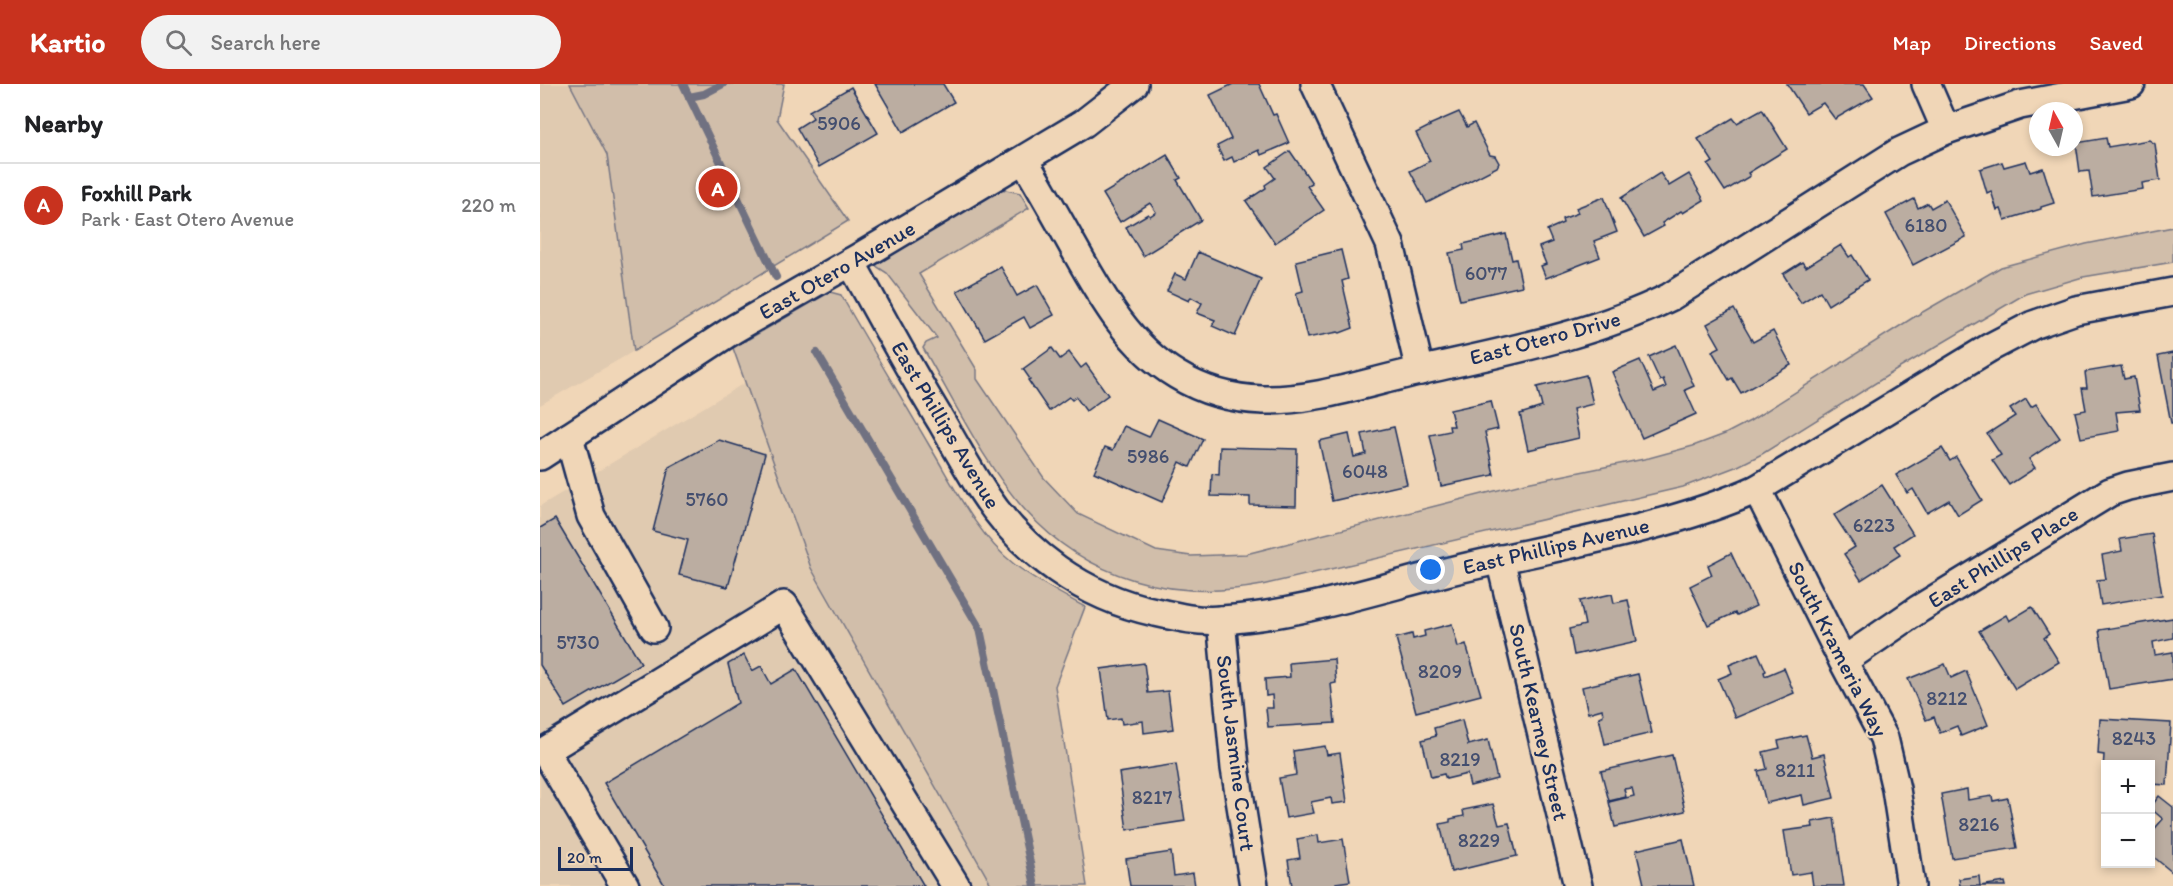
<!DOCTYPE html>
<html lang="en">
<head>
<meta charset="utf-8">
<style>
	:root { --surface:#fff; --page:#f2f2f2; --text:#202124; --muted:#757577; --line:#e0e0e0; --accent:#c8321e }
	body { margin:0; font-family:Itim,sans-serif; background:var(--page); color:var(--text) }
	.controls { position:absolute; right:18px; bottom:18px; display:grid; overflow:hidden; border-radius:0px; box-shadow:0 3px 9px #0003 }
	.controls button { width:54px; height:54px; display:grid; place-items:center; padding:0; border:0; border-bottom:2px solid var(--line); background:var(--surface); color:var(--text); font:30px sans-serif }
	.compass { position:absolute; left:1489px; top:18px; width:54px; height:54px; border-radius:50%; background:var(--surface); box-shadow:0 3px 9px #0003; rotate:352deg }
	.scale { position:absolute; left:18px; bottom:15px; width:75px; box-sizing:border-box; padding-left:6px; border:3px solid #1b2f5e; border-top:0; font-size:16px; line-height:21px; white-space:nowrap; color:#1b2f5e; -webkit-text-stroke:4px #f0d6b7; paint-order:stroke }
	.you { position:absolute; left:891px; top:486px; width:21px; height:21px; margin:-15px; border:4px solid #fff; border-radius:50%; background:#1a73e8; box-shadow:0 0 0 9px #1a73e833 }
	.badge { display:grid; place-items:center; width:39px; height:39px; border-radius:50%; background:var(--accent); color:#fff; font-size:20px; font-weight:700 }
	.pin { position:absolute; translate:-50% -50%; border:3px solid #fff; box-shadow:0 2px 6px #0006 }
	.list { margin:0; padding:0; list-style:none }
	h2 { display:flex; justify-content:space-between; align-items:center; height:78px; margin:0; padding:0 24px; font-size:26px }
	h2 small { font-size:20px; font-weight:400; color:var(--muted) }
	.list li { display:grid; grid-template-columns:39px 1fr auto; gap:18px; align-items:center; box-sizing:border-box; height:84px; padding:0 24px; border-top:2px solid var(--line) }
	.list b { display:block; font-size:22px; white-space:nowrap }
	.list p { margin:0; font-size:20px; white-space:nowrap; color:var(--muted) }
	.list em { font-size:20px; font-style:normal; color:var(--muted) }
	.icon { flex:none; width:33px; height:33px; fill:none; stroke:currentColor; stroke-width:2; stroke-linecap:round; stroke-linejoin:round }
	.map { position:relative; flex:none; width:1633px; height:802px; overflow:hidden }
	header { display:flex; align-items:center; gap:36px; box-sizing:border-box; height:84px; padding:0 30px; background:var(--accent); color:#fff }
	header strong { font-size:28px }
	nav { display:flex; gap:33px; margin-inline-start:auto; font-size:21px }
	.search { width:420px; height:54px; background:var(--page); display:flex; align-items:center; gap:15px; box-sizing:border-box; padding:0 21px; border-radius:33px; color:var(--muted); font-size:22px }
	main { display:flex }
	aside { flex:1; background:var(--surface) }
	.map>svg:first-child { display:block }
	.built { fill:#e0cab0 }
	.green { fill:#d1beaa; stroke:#767684; stroke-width:1.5 }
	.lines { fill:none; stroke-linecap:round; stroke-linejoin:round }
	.stream { stroke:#6f7181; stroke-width:8 }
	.building { fill:#bbada1; stroke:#1b2f5e; stroke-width:1.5 }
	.minor-casing { stroke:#1b2f5e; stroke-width:32 }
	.minor { stroke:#f0d6b7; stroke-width:27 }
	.labels { text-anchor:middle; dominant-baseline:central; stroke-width:4.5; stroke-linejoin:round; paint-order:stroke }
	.number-label { font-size:20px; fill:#434e6f }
	.street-label { font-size:22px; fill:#1b2f5e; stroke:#f0d6b7 }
</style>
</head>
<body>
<header>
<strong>Kartio</strong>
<div class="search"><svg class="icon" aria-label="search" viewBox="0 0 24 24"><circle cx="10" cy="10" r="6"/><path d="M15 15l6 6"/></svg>Search here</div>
<nav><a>Map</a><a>Directions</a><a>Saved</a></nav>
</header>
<main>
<aside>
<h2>Nearby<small></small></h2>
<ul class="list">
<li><span class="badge">A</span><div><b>Foxhill Park</b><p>Park · East Otero Avenue</p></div><em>220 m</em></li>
</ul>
</aside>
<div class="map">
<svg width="1633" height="802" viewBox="0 0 1633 802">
	<rect width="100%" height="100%" fill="#f0d6b7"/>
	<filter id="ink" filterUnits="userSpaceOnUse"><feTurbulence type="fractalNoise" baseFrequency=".0167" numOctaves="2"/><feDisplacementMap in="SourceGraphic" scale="12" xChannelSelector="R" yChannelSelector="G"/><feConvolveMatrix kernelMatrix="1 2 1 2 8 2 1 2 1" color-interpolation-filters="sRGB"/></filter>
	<g filter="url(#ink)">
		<!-- built -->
		<g class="built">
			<path d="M0,0H30L67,71L94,267L0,321Z"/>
			<path d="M206,298L271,484L452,802H0V422Z"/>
		</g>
		<!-- green -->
		<g class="green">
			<path d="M30,0H244L237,35L308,137L94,267L67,71Z"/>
			<path d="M458,103L461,105L480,109L489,124L379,190L437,286V295L504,394L538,430L616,467L651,472L706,470L986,399L1109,374L1153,362L1185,350L1210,337L1374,233L1461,183L1546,160L1633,143V178L1543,193L1485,210L1358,285L1222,370L1198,382L1143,403L722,501C633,518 547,495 485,426C445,382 414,317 383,264L386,259L397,254L347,189L336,182L342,172Z"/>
			<path d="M290,208L301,211C330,262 360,311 389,361C414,402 436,450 474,480C496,497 521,510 545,523L515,602L547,802H452L271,484L193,264Z"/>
		</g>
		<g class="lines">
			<!-- stream -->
			<g class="stream">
				<path d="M143,0L236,193"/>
				<path d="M149,13L164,10L183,0"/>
				<path d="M277,269L440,545L495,802"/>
			</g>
		</g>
		<!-- building -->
		<g class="building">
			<path d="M335,0H403L414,18L363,48Z"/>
			<path d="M693,0H719L733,31L736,30L749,59L721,71L719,66L694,78L692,73L684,77L677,62L691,55L670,11Z"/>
			<path d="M1247,0H1324L1333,13L1295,35L1283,19L1266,29Z"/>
			<path d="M311,3L338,49L279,83L257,44L273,34L269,27Z"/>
			<path d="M1222,25L1247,65L1208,89L1210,92L1185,107L1168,81L1173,78L1158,55L1193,34L1197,39Z"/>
			<path d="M919,28L927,43L934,39L950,71L955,72L959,79L957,83L887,119L870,87L890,77L876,49L890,42L889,41Z"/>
			<path d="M1566,54L1568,63L1609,56L1615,60L1620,96L1602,99L1603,105L1553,113L1549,87L1540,88L1536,59Z"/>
			<path d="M750,67L772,99L767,102L784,126L735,159L706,117L726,104L725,101L735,94L727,83Z"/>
			<path d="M627,71L641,94L637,96L661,136L603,172L586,143L608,130L610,132L616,128L610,119L580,138L563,110Z"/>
			<path d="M1486,77L1490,88L1503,84L1514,119L1501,123V125L1465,136L1461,125L1457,126L1451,107L1447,109L1440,85L1462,78L1464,83Z"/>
			<path d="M1120,89L1129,102L1149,90L1164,116L1143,129L1141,127L1122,139L1124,142L1104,153L1081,114Z"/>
			<path d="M1064,113L1077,148L1054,157L1060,173L1006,194L1001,182L1006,180L999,163L1012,158L1007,146L1023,139L1022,135L1038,129L1036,124Z"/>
			<path d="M1374,115L1378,124L1388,119L1391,124L1405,116L1426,153L1373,181L1346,130Z"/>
			<path d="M966,150L972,176L976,175L982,202L920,216L909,169L924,166L923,160Z"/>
			<path d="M1301,161L1309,173L1312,171L1328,196L1288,221L1280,207L1261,219L1243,190L1262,178L1266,183Z"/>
			<path d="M801,166L808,195L802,197L813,244L800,249L798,248L767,254L756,209L763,207L756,177Z"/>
			<path d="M658,168L721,195L695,252L672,242L675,236L657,229L662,219L651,213L649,217L627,207L635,190L646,195Z"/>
			<path d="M461,183L477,212L497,201L514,231L490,244L484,233L445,255L417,207Z"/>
			<path d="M1194,225L1213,258L1233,247L1251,281L1201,309L1192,294L1189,296L1172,267L1180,263L1167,240Z"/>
			<path d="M1136,261L1154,302L1145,306L1156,330L1102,354L1072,288L1100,276L1114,308L1126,303L1123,295L1120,297L1109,273Z"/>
			<path d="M512,264L520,275L529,268L541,284L546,280L568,311L546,327L536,313L532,316L529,313L509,327L488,296L490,295L483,285Z"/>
			<path d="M1633,269V339H1631L1618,272Z"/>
			<path d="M1581,282L1584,295L1594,293L1600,326L1576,328L1579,347L1541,354L1535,328L1546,326L1542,304H1547L1545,288Z"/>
			<path d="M1046,291L1053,320L1033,325L1039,354L988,366L980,330L1002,323L997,303Z"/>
			<path d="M1486,315L1491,323L1496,320L1520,354L1489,375L1495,384L1469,401L1452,376L1461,371L1447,350L1475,332L1470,325Z"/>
			<path d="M951,317L958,345L945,348L954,391L901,402L890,351L910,347L909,342H914L910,326Z"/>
			<path d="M618,335L663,355L650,383L640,378L622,418L554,388L565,363L573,366L584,342L609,353Z"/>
			<path d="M854,343L867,400L792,417L779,357L809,350L814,373L826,370L822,350Z"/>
			<path d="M179,356L225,370L188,503L139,491L148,456L113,447L129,383Z"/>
			<path d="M680,363L757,365L756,422L710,421V413L671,412L672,390L679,391Z"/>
			<path d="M1402,364L1410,377L1416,373L1442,416L1418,431L1409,416L1387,429L1373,405L1367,409L1356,391Z"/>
			<path d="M1342,401L1373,450L1354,462L1360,471L1321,496L1304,470L1315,463L1294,431Z"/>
			<path d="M15,435L101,579L26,623L0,581V444Z"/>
			<path d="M1612,450L1622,511L1561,521L1557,496L1566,495L1562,471L1582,467L1580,455Z"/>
			<path d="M1191,469L1216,522L1197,531L1195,529L1168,541L1150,502L1172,491L1168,481Z"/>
			<path d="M1072,510L1074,519L1088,516L1097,557L1034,571L1029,545L1045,541L1040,517Z"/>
			<path d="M1492,523L1509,550L1504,554L1519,578L1475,605L1439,547L1466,531L1469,537Z"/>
			<path d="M1633,534V554L1613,558L1615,571L1633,568V595L1569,605L1559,546Z"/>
			<path d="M912,540L918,563L926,560L941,611L876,628L856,554L872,550L873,555L885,552L884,547Z"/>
			<path d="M1218,569L1226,587L1224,588L1225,592L1244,584L1254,609L1195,634L1178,595L1192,589L1189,581Z"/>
			<path d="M204,571L212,587L221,582L231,600L256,585L384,802H125L64,699L198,619L188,580Z"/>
			<path d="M794,575L796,599L791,600L795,639L728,643L726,624H733L732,611L726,612L725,595L750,593L749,579Z"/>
			<path d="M604,579L608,609L628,607L633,645L604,649L603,637L582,640L581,634L568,636L561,585Z"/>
			<path d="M1405,580L1411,594L1426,587L1448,641L1421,652L1417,642L1400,649L1394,633L1386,636L1368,595Z"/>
			<path d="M1098,590L1112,649L1065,660L1059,633L1063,631L1062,625L1048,629L1042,603Z"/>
			<path d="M1560,635L1631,639L1627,701L1610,700V680H1566V687L1563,686L1564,671L1558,670Z"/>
			<path d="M922,636L928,661L948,656L957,695L930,702L927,690L906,695L904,690L891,693L882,656L896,652L894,644Z"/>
			<path d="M1266,651L1272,673L1284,670L1294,714L1264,721L1262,711L1226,719L1218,687L1227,685L1223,668L1240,664L1238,657Z"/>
			<path d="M785,662L787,671L800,669L807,718L792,720L791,714L771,718L774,729L746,734L739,694L756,691L753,667Z"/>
			<path d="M1132,671L1145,727L1075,743L1069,718L1094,712L1092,704L1084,705L1086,713L1069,717L1061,687Z"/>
			<path d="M636,680L645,737L587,746L579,689Z"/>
			<path d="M1427,705L1428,716L1452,712L1453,717L1468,714L1477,764L1412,774L1401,710Z"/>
			<path d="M1619,712L1633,723V789L1610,770V750L1623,735L1610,724Z"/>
			<path d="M953,720L959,741L969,739L977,772L911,788L900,740L910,738V735L924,732L923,726Z"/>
			<path d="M1294,734L1304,802H1273L1271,788L1251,791L1244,747L1273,743L1272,738Z"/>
			<path d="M778,751L779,759L803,755L810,797L796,799V802H752L748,776L760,774L757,755Z"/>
			<path d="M1143,755L1154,802H1094L1104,800L1096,766Z"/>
			<path d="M631,768L634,792L653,789L655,802H590L586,775Z"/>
			<path d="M1439,792L1440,802L1465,798L1466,802H1420L1419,795Z"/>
		</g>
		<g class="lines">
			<defs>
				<g id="minor">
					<path d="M775,0L850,160L880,287"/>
					<path d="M1386,0L1406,46"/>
					<path d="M484,76C501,105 517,133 533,162C560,210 588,262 637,291C663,307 693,315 723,316C772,317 823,300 870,289C957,269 1049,253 1130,213L1359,68L1406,46L1480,21L1591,0"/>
					<path d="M311,178C340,231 369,285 401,337C415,361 428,385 443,408C483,469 544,513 615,528C637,533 658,538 681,536C754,532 831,507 902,489C1006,463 1120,448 1217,405L1449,264L1493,241L1536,226L1633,208"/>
					<path d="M29,353L51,432L114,544"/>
					<path d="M0,372L194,245L318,174L544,39L594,0"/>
					<path d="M1217,405L1303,577L1344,654L1356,705L1371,802"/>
					<path d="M960,475L1038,802"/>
					<path d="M681,536L695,684L714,802"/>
					<path d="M1303,577L1379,525L1570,408L1588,402L1633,393"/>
					<path d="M85,802L5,667L244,521L416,802"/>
				</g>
			</defs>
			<!-- minor casing -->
			<use href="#minor" class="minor-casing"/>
			<!-- minor -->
			<use href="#minor" class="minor"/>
		</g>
	</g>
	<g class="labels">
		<!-- number labels -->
		<g class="number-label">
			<text x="299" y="39">5906</text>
			<text x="1386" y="141">6180</text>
			<text x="946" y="189">6077</text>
			<text x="608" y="372">5986</text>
			<text x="825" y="387">6048</text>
			<text x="167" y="415">5760</text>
			<text x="1334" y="441">6223</text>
			<text x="38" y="558">5730</text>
			<text x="900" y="587">8209</text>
			<text x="1407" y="614">8212</text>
			<text x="1594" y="654">8243</text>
			<text x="920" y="675">8219</text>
			<text x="1255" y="686">8211</text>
			<text x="612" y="713">8217</text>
			<text x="1439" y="740">8216</text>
			<text x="939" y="756">8229</text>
		</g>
		<!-- street labels -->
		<g class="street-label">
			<text transform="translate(297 186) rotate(-30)">East Otero Avenue</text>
			<text transform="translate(1005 254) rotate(-15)">East Otero Drive</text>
			<text transform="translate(406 341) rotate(59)">East Phillips Avenue</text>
			<text transform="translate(1016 462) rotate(-13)">East Phillips Avenue</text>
			<text transform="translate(1463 473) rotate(-32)">East Phillips Place</text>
			<text transform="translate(1298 565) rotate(63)">South Krameria Way</text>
			<text transform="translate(999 638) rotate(77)">South Kearney Street</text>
			<text transform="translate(696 669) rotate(83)">South Jasmine Court</text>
		</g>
	</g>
</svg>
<div class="controls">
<button>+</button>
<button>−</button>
</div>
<svg class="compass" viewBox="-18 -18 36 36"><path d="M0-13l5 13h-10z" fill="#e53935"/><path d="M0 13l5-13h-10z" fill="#757577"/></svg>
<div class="scale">20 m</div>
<div class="you"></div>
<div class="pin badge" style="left:178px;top:104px">A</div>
</div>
</main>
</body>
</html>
